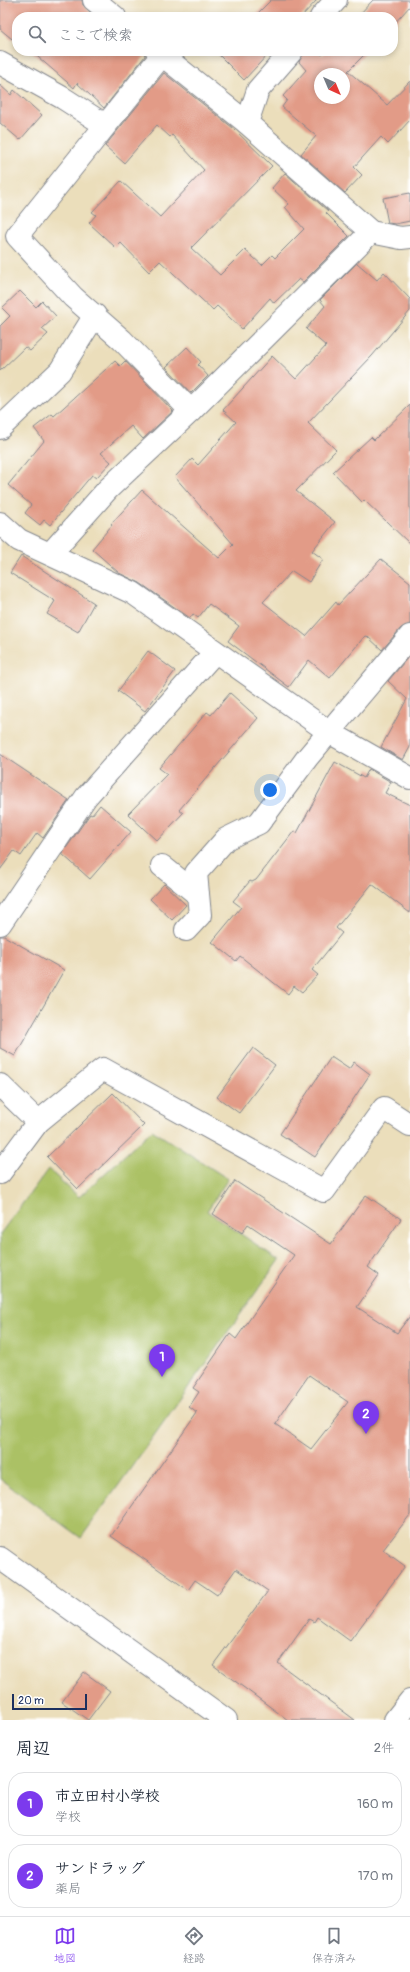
<!DOCTYPE html>
<html lang="ja">
<head>
<meta charset="utf-8">
<style>
	:root { --surface:#fff; --page:#f2f2f3; --text:#1f2937; --muted:#747a83; --line:#e0e1e3; --accent:#7c3aed }
	body { margin:0; font-family:Pangolin,"Klee One",sans-serif; background:var(--page); color:var(--text) }
	.compass { position:absolute; left:314px; top:68px; width:36px; height:36px; border-radius:50%; background:var(--surface); box-shadow:0 2px 6px #0003; rotate:136deg }
	.scale { position:absolute; left:12px; bottom:10px; width:75px; box-sizing:border-box; padding-left:4px; border:2px solid #1b2f5e; border-top:0; font-size:11px; line-height:14px; white-space:nowrap; color:#1b2f5e; -webkit-text-stroke:3px #fff; paint-order:stroke }
	.you { position:absolute; left:270px; top:790px; width:14px; height:14px; margin:-10px; border:3px solid #fff; border-radius:50%; background:#1a73e8; box-shadow:0 0 0 6px #1a73e833 }
	.badge { display:grid; place-items:center; width:26px; height:26px; border-radius:50%; background:var(--accent); color:#fff; font-size:13px; font-weight:700 }
	.pin { position:absolute; translate:-50% -33px; filter:drop-shadow(0 1px 2px #0008) }
	.pin::after { content:''; position:absolute; top:21px; width:14px; height:12px; background:inherit; clip-path:polygon(0 0,100% 0,50% 100%) }
	.list { margin:0; padding:0; list-style:none }
	h2 { display:flex; justify-content:space-between; align-items:center; height:52px; margin:0; padding:0 16px; font-size:17px }
	h2 small { font-size:13px; font-weight:400; color:var(--muted) }
	.list li { display:grid; grid-template-columns:26px 1fr auto; gap:12px; align-items:center; box-sizing:border-box; height:64px; margin:0 8px 8px; padding:0 8px; border:1px solid var(--line); border-radius:16px }
	.list b { display:block; font-size:15px; white-space:nowrap }
	.list p { margin:0; font-size:13px; white-space:nowrap; color:var(--muted) }
	.list em { font-size:13px; font-style:normal; color:var(--muted) }
	.icon { flex:none; width:22px; height:22px; fill:none; stroke:currentColor; stroke-width:2; stroke-linecap:round; stroke-linejoin:round }
	.map { position:relative; flex:none; width:410px; height:1720px; overflow:hidden }
	.search { position:absolute; background:var(--surface); box-shadow:0 2px 6px #0003; left:12px; right:12px; top:12px; height:44px; display:flex; align-items:center; gap:10px; box-sizing:border-box; padding:0 14px; border-radius:16px; color:var(--muted); font-size:15px }
	.sheet { height:196px; background:var(--surface) }
	nav { display:flex; justify-content:space-around; align-items:center; box-sizing:border-box; height:56px; border-top:1px solid var(--line); background:var(--surface); font-size:11px; color:var(--muted) }
	nav a { display:grid; justify-items:center; gap:2px }
	nav .on { color:var(--accent) }
	.map>svg:first-child { display:block }
	.green { fill:#abc165; stroke:#637862 }
	.building { fill:#e29b87; fill-rule:evenodd }
	.lines { fill:none; stroke-linecap:round; stroke-linejoin:round }
	.minor-casing { stroke:#83868c; stroke-width:24 }
	.major-casing { stroke:#83868c; stroke-width:24 }
	.minor { stroke:#fff; stroke-width:22 }
	.major { stroke:#fff; stroke-width:22 }
</style>
</head>
<body>
<div class="map">
<svg width="410" height="1720" viewBox="0 0 410 1720">
	<rect width="100%" height="100%" fill="#fff"/>
	<filter id="ink" filterUnits="userSpaceOnUse"><feTurbulence type="fractalNoise" baseFrequency=".025" numOctaves="2"/><feDisplacementMap in="SourceGraphic" scale="8" xChannelSelector="R" yChannelSelector="G"/><feConvolveMatrix kernelMatrix="1 2 1 2 8 2 1 2 1" color-interpolation-filters="sRGB"/></filter>
	<filter id="wash" filterUnits="userSpaceOnUse"><feTurbulence type="fractalNoise" baseFrequency=".012" numOctaves="4" result="noise"/><feDisplacementMap in="SourceGraphic" scale="16" xChannelSelector="R" yChannelSelector="G"/><feGaussianBlur stdDeviation="0.9" result="paint"/><feColorMatrix in="noise" values="0 0 0 0 0 0 0 0 0 0 0 0 0 0 0 0 0 1.4 0 .05"/><feComposite in="paint" operator="in"/></filter>
	<g filter="url(#wash)">
		<rect width="100%" height="100%" fill="#ebdebb"/>
		<!-- green -->
		<path class="green" d="M152,1130L228,1179L207,1211L279,1260L81,1538L0,1479V1234L48,1169L79,1197Z"/>
		<g id="blocks">
			<!-- building -->
			<g class="building">
				<path d="M0,0H82L83,5L91,13L87,17H17V39L14,37L12,39L0,29Z"/>
				<path d="M271,0H317L301,17H254Z"/>
				<path d="M373,0H410V6L393,25V17H357Z"/>
				<path d="M31,51H144L145,56L104,108L77,83L74,88Z"/>
				<path d="M221,51H271L244,80L218,54Z"/>
				<path d="M304,51H317L322,55L326,51H368L348,71L387,105L410,81V120L388,144L381,137L354,167L362,175L345,193L301,154L316,136L282,107L287,100L283,96L306,70L299,62ZM320,74H344V98H320Z"/>
				<path d="M164,73L233,128L272,166L191,248L220,275L245,250L262,265L272,255L275,258L304,229L285,207L289,204L272,188L285,173L328,211L326,213L349,236L303,282L299,279L274,303L270,298L242,329L217,306L213,310L160,261L149,272L120,242L115,247L89,223L96,215L92,212L121,181L160,217L204,170L172,135L170,137L157,125L124,163L105,146Z"/>
				<path d="M0,85L11,95L14,90L42,115L20,140L0,123Z"/>
				<path d="M410,193V221L395,224L388,223L383,198Z"/>
				<path d="M357,263L377,280L384,272L410,299V311L372,356L308,423L336,450L296,491L335,522L312,551L323,559L309,582L292,571L263,602L306,636L336,602L338,605L381,559L410,582V624L401,628L382,650L367,636L364,637L330,678L309,660L289,687L228,641L239,626L209,604L198,618L193,614L190,618L140,583L119,573L92,549L112,525L111,524L142,490L219,558L233,544L175,477L192,459L198,465L236,422L223,410L272,356L296,379L326,346L306,329L325,306L320,300Z"/>
				<path d="M20,291L36,307L42,301L56,316L42,329L48,334L30,351L25,347L0,371V326L10,316L2,308Z"/>
				<path d="M187,347L201,362L198,365L208,376L191,393L166,367Z"/>
				<path d="M115,361L120,366L125,361L173,411L143,439L131,426L101,453L111,462L96,478L92,475L50,525L44,520L40,525L25,513L31,505L8,485L44,441L34,428L52,414L54,416Z"/>
				<path d="M410,405V544L364,500L362,502L333,472L371,437L374,440Z"/>
				<path d="M21,556L94,603L78,632L47,614L55,601L10,573Z"/>
				<path d="M148,651L175,671L145,711L118,691Z"/>
				<path d="M410,655V747L403,760L381,747L407,699L388,681Z"/>
				<path d="M230,693L258,718L179,810L183,813L157,841L128,814L167,774L159,768L207,712L211,715Z"/>
				<path d="M0,754L69,800L43,838L37,833L21,856L14,851L0,870Z"/>
				<path d="M335,762L364,778L369,769L391,782L385,793L410,805V913L372,884L336,928L342,933L312,970L318,975L302,992L294,986L288,994L240,956L236,961L212,942L241,907L233,901L250,881L252,882L256,880L294,831L297,833Z"/>
				<path d="M100,805L131,832L90,879L62,854L90,814L92,815Z"/>
				<path d="M164,884L186,905L172,920L150,899Z"/>
				<path d="M0,936H4L64,970L15,1056L0,1048Z"/>
				<path d="M253,1048L275,1065L239,1113L217,1097Z"/>
				<path d="M331,1057L349,1069L354,1062L370,1074L315,1157L280,1134Z"/>
				<path d="M113,1093L144,1125L78,1189L47,1157Z"/>
				<path d="M235,1181L331,1244L366,1195L401,1219L368,1267L379,1275L357,1307L397,1333L410,1316V1515L383,1550L405,1566L350,1641L317,1617L314,1622L309,1619L278,1663L355,1720H288L213,1665L268,1591L236,1569L217,1595L195,1580L188,1590L111,1536L197,1413L189,1407L199,1392L193,1388L230,1334L236,1339L294,1255L248,1224L242,1233L213,1214ZM309,1375L348,1402L311,1449L275,1424Z"/>
				<path d="M84,1672L110,1691L88,1720L62,1702Z"/>
			</g>
		</g>
	</g>
	<g filter="url(#ink)">
		<use href="#blocks" fill-opacity="0" stroke="#83868c" stroke-width="1"/>
		<g class="lines">
			<defs>
				<g id="minor">
					<path d="M94,0L115,17"/>
					<path d="M321,17L336,0"/>
					<path d="M157,51L247,123"/>
					<path d="M292,51L258,90L247,123L371,232L401,238L410,237"/>
					<path d="M0,63L63,98L105,125"/>
					<path d="M191,411L371,232"/>
					<path d="M0,428L60,371L95,315"/>
					<path d="M0,523L19,540L133,593L329,732L410,778"/>
					<path d="M50,554L108,489L191,411L122,340L73,297L17,236L162,55"/>
					<path d="M162,866L198,895"/>
					<path d="M0,924L86,797L215,652"/>
					<path d="M186,930L200,915L196,873L226,839L259,823L307,758L410,636"/>
					<path d="M0,1085L38,1122"/>
					<path d="M0,1173L38,1122L103,1069L324,1191L384,1108L410,1125"/>
					<path d="M0,1558L226,1720"/>
				</g>
				<path id="major" d="M395,1720L410,1701"/>
			</defs>
			<!-- minor casing -->
			<use href="#minor" class="minor-casing"/>
			<!-- major casing -->
			<use href="#major" class="major-casing"/>
			<!-- minor -->
			<use href="#minor" class="minor"/>
			<!-- major -->
			<use href="#major" class="major"/>
		</g>
	</g>
</svg>
<svg class="compass" viewBox="-18 -18 36 36"><path d="M0-13l5 13h-10z" fill="#e53935"/><path d="M0 13l5-13h-10z" fill="#747a83"/></svg>
<div class="scale">20 m</div>
<div class="you"></div>
<div class="pin badge" style="left:162px;top:1377px">1</div>
<div class="pin badge" style="left:366px;top:1434px">2</div>
<div class="search"><svg class="icon" aria-label="search" viewBox="0 0 24 24"><circle cx="10" cy="10" r="6"/><path d="M15 15l6 6"/></svg>ここで検索</div>
</div>
<section class="sheet">
<h2>周辺<small>2件</small></h2>
<ul class="list">
<li><span class="badge">1</span><div><b>市立田村小学校</b><p>学校</p></div><em>160 m</em></li>
<li><span class="badge">2</span><div><b>サンドラッグ</b><p>薬局</p></div><em>170 m</em></li>
</ul>
</section>
<nav>
<a class="on"><svg class="icon" aria-label="map" viewBox="0 0 24 24"><path d="M3 6l6-2 6 2 6-2v14l-6 2-6-2-6 2zM9 4v14M15 6v14"/></svg>地図</a>
<a><svg class="icon" aria-label="directions" viewBox="0 0 24 24"><path d="M12 3l9 9-9 9-9-9zM9 14v-3h6M13 9l2 2-2 2"/></svg>経路</a>
<a><svg class="icon" aria-label="saved" viewBox="0 0 24 24"><path d="M7 4h10v16l-5-4-5 4z"/></svg>保存済み</a>
</nav>
</body>
</html>
